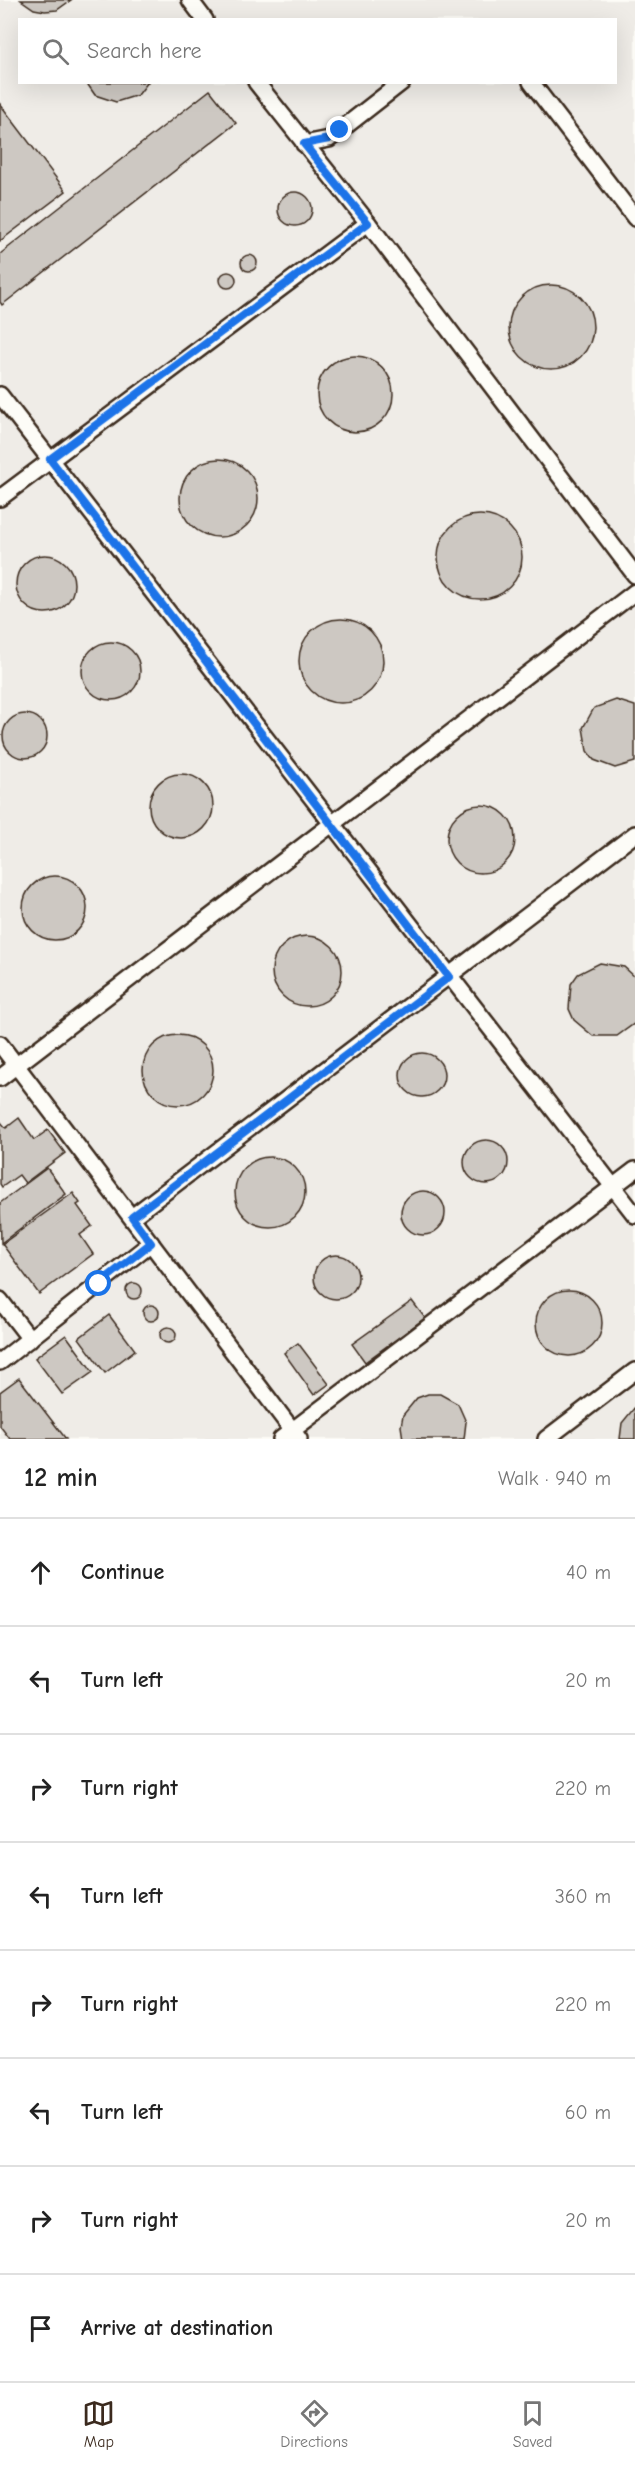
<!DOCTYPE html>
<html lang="en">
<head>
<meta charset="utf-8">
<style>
	:root { --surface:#fff; --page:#f2f2f2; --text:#222; --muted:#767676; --line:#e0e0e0; --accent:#3b2a1e }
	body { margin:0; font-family:"Comic Neue",sans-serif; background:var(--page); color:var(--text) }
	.stop { position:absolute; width:18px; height:18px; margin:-14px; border:4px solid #1a73e8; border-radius:50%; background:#fff }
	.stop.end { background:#1a73e8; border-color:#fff; box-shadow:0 2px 6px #0008 }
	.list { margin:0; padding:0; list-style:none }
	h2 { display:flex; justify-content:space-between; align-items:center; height:78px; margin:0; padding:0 24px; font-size:26px }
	h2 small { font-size:20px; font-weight:400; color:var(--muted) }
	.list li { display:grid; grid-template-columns:39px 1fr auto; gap:18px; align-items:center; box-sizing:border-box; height:108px; padding:0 24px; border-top:2px solid var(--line) }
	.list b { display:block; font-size:22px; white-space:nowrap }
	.list em { font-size:20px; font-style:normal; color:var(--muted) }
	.icon { flex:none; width:33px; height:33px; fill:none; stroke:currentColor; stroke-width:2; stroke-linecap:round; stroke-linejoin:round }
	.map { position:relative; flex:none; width:635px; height:1439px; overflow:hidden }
	.search { position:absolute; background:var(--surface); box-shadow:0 6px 24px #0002; left:18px; right:18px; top:18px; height:66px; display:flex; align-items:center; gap:15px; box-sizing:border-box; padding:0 21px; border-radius:0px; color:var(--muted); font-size:22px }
	.sheet { height:942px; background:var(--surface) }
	nav { display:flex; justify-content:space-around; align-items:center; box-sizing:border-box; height:84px; border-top:2px solid var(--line); background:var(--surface); font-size:16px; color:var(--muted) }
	nav a { display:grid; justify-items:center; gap:3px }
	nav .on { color:var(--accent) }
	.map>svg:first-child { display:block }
	.built { fill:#efece7; fill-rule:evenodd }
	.building { fill:#cdc8c2; stroke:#3b2a1e; stroke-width:1.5 }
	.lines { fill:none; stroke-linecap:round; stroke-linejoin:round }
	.minor-casing { stroke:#3b2a1e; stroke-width:20 }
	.minor { stroke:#fdfcf7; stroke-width:15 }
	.route { stroke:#1a73e8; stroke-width:8 }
</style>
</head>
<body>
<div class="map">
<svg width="635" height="1439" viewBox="0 0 635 1439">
	<rect width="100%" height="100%" fill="#fdfcf7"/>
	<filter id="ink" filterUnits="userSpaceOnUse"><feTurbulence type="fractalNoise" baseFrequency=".0167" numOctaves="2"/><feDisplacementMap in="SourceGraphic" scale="12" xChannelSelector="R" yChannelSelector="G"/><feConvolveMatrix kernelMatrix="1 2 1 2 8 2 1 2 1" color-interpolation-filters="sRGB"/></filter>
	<g filter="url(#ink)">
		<!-- built -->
		<path class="built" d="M0,0H635V1439H0ZM20,20H616V82H20Z"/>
		<!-- building -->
		<g class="building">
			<path d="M21,0H71L57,10L45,11L34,9Z"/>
			<path d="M86,82H148L138,95L116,102L95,95Z"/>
			<path d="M210,90L236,123L2,305L0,302V254Z"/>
			<path d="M0,104L66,191L0,241Z"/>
			<circle cx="295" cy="209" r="17"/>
			<circle cx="249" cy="263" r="8"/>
			<circle cx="228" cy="280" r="8"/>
			<circle cx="551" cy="327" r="42"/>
			<circle cx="355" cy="394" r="38"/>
			<circle cx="219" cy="498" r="39"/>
			<circle cx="480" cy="557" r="42"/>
			<circle cx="45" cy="584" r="29"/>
			<circle cx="341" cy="661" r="42"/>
			<circle cx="111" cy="671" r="29"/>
			<path d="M616,700L635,706V762L615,768L594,760L587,751L583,728L594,708Z"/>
			<circle cx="25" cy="736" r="22"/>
			<circle cx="181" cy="806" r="32"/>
			<circle cx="481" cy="839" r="34"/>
			<circle cx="55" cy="908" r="32"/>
			<circle cx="307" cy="971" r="35"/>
			<path d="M600,963L624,967L635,977V1023L617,1036H593L574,1020L569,1009L571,984L578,974Z"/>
			<circle cx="178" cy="1070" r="35"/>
			<circle cx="422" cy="1075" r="22"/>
			<path d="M19,1118L34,1140L48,1130L65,1153L25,1183L19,1175L2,1187L0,1184V1121L6,1128Z"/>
			<circle cx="486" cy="1162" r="22"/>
			<circle cx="270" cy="1192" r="35"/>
			<path d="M47,1168L66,1194L1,1243L0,1203Z"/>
			<circle cx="423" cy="1213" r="22"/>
			<path d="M73,1193L80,1203L77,1205L92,1226L80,1235L93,1254L39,1294L2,1244Z"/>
			<circle cx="336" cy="1277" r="22"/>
			<circle cx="134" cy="1291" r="8"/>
			<circle cx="569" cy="1323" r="33"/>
			<path d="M412,1301L425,1318L365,1362L352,1344Z"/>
			<circle cx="151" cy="1313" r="8"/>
			<path d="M109,1315L135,1350L105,1373L79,1338Z"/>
			<circle cx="168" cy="1335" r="8"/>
			<path d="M66,1335L93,1372L62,1394L35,1358Z"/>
			<path d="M298,1343L329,1384L314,1395L284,1353Z"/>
			<path d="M19,1378L66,1439H10L0,1426V1392Z"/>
			<path d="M428,1394H440L458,1404L466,1422L464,1439H403L401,1426L403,1415L417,1398Z"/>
			<path d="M635,1407V1439H620L622,1423Z"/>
		</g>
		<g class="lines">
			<defs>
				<g id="minor">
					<path d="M190,0L205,20"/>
					<path d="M256,82L368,223L635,575"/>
					<path d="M531,82L635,218"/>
					<path d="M304,144L329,139L402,82"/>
					<path d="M0,395L635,1215"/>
					<path d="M0,498L368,223"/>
					<path d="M0,1044L299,1439"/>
					<path d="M0,1078L635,592"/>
					<path d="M132,1217L635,834"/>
					<path d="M0,1300L30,1339"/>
					<path d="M0,1362L151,1243"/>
					<path d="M281,1439L635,1170"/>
					<path d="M546,1439L635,1371"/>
				</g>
			</defs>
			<!-- minor casing -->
			<use href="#minor" class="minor-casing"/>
			<!-- minor -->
			<use href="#minor" class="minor"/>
		</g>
	</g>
	<g class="lines" filter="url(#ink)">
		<!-- route -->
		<path class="route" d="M99,1284L151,1243L132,1217L449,977L50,459L368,223L304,144L329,139L340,130"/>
	</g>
</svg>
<div class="stop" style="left:99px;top:1284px"></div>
<div class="stop end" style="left:340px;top:130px"></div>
<div class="search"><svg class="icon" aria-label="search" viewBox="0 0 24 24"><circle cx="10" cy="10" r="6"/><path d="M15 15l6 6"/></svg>Search here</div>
</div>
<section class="sheet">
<h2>12 min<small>Walk · 940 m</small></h2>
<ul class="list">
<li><svg class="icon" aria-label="ahead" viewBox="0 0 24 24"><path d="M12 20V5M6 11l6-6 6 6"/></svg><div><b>Continue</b></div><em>40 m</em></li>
<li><svg class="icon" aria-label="left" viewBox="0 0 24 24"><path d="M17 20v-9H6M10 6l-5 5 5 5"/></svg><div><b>Turn left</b></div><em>20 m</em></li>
<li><svg class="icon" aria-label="right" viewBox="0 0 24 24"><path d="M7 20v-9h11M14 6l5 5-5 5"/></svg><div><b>Turn right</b></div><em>220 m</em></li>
<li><svg class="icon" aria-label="left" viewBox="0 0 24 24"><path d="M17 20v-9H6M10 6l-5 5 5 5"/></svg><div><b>Turn left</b></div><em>360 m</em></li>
<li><svg class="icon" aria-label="right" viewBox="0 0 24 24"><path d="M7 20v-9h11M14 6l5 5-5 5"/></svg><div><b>Turn right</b></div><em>220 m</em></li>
<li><svg class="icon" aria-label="left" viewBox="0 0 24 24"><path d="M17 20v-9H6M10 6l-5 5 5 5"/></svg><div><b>Turn left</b></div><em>60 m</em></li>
<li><svg class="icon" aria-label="right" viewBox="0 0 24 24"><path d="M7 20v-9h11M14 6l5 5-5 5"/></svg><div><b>Turn right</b></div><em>20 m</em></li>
<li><svg class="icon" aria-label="arrive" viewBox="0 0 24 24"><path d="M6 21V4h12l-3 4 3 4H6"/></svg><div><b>Arrive at destination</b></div></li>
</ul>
</section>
<nav>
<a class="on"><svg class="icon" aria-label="map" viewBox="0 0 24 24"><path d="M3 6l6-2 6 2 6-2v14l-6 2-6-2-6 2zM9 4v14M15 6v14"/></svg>Map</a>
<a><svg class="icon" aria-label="directions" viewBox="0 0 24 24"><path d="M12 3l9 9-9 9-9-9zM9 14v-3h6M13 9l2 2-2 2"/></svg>Directions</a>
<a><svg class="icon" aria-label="saved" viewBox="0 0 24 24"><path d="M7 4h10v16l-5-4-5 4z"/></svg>Saved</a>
</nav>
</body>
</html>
